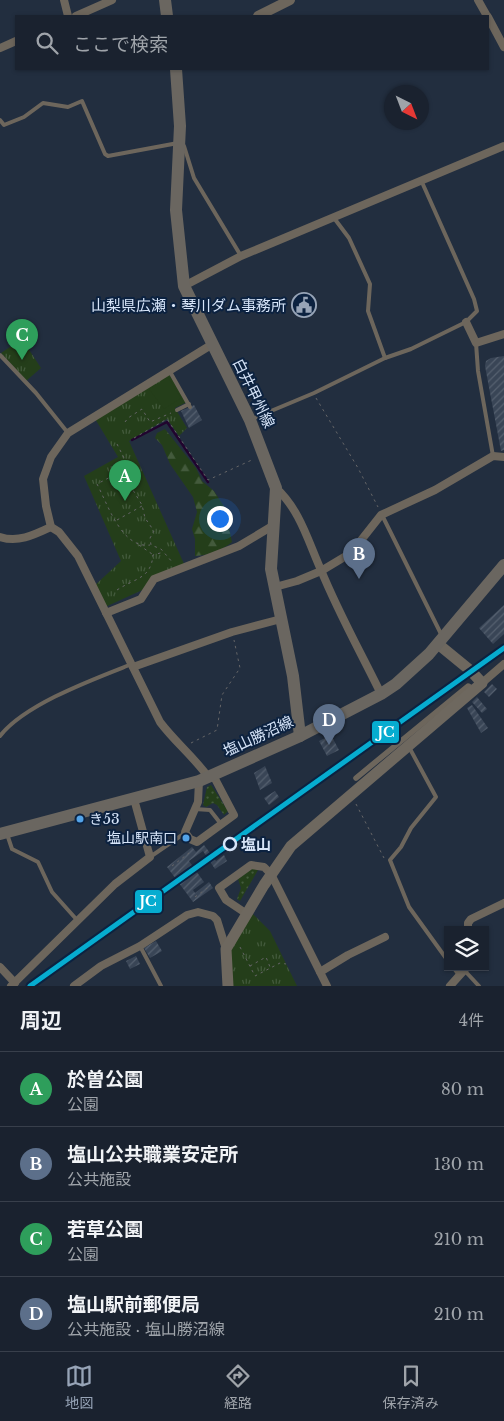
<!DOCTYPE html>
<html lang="ja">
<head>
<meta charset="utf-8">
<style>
	:root { --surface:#1a222f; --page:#272f3b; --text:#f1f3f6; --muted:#9fa4aa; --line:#383f4b; --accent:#97a4b7 }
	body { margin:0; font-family:"Libre Baskerville","Noto Sans JP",serif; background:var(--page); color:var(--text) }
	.controls { position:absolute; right:15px; bottom:15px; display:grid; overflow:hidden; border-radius:0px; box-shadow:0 1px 4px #0004 }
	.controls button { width:45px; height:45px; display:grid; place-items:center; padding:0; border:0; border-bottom:1px solid var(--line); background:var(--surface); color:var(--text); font:25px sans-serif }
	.compass { position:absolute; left:384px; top:85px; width:45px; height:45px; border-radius:50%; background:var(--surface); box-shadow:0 1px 4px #0004; rotate:138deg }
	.you { position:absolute; left:219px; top:518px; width:18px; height:18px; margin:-12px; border:4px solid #fff; border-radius:50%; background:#1a73e8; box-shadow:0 0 0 8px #1a73e833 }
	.badge { display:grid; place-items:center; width:32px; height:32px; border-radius:50%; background:var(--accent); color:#fff; font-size:16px; font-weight:700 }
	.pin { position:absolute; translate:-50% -41px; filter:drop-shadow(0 1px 2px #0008) }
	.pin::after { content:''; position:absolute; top:26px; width:18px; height:15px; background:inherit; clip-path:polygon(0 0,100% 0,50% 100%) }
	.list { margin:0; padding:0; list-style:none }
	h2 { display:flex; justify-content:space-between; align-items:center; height:65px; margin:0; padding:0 20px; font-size:21px }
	h2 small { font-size:16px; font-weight:400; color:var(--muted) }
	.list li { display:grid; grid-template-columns:32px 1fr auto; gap:15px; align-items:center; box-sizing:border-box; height:75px; padding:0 20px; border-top:1px solid var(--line) }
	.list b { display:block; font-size:19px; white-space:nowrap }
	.list p { margin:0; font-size:16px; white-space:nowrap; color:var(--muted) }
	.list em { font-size:16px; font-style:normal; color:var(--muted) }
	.icon { flex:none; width:28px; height:28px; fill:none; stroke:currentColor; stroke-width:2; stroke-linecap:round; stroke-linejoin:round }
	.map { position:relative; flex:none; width:504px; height:986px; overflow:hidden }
	.search { position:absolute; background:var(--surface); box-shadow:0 1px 4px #0004; left:15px; right:15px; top:15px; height:55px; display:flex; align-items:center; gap:12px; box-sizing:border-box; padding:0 18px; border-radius:0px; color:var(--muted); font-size:19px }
	.sheet { height:365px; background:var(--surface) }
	nav { display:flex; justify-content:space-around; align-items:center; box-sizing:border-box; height:70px; border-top:1px solid var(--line); background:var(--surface); font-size:14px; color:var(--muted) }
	nav a { display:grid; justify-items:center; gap:2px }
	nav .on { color:var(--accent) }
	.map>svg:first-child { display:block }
	.grass { fill:url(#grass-dots) }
	.forest { fill:url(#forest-firs) }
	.park { fill:url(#park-tufts) }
	.pitch { fill:#243e1a }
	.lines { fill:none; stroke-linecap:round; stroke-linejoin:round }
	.stream { stroke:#21042e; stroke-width:2.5 }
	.building { fill:url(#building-hatch) }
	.path { stroke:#656567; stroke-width:1; stroke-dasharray:2.5 4; stroke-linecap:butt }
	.service { stroke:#6d665c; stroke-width:4 }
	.pedestrian { stroke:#6d665c; stroke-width:5.5 }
	.minor { stroke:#6d665c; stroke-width:8 }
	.tertiary { stroke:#6d665c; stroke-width:10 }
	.secondary { stroke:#6e685f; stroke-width:11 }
	.primary { stroke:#6a6660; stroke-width:12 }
	.rail-1-casing { stroke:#0c2240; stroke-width:9 }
	.rail-1 { stroke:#06acd0; stroke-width:5 }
	.bus-dot { fill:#53a3e8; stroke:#0c2240; stroke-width:2 }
	.stop-dot { fill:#0c2240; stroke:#d6e4f8; stroke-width:2.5 }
	.labels { text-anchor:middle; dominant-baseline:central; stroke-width:4; stroke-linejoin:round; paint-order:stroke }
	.bus-label { font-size:14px; fill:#d6e4f8; stroke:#0c2240; text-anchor:start }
	.poi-label { font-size:15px; fill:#d6e4f8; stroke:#0c2240; text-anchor:end }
	.street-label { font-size:15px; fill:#d6e4f8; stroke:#0c2240 }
	.stop-label { font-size:15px; font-weight:bold; fill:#d6e4f8; stroke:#0c2240; text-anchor:start }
	.line-badge { stroke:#0c2240; stroke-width:2 }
	.badge-label { font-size:14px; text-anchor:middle; font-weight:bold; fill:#fff }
</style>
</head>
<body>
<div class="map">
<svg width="504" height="986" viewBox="0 0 504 986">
	<defs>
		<pattern id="grass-dots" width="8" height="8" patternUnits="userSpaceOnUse" patternTransform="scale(1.25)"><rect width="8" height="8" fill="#243e1a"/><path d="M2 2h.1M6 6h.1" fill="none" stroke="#435a3c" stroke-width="1.8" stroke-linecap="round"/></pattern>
		<pattern id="forest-firs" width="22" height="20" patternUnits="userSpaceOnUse" patternTransform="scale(1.25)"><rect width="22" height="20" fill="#243e1a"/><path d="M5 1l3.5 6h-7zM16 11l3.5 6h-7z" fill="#435a3c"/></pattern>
		<pattern id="park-tufts" width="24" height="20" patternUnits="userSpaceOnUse" patternTransform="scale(1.25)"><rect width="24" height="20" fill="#243e1a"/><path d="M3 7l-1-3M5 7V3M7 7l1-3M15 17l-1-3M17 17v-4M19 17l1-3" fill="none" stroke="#435a3c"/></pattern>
		<pattern id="building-hatch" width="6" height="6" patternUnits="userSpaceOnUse" patternTransform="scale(1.25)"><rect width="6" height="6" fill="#394556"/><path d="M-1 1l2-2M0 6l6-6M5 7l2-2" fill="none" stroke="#55606f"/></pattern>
	</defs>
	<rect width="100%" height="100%" fill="#222e3f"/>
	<!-- grass -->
	<g class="grass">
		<path d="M211,785L228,811L224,815L217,805L213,803L206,807L203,805L207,787Z"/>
		<path d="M253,868L258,870L240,901L237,899L241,888L238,879Z"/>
	</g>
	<!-- forest -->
	<path class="forest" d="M165,429L196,468L202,481L214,491L225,508L232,542C221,551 209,555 195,556V539L192,529L197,512L193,497L170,464L162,445L155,438L157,433Z"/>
	<!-- park -->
	<g class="park">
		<path d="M22,339L41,368L26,381L1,353Z"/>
		<path d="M167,371L187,402L175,408L187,428L179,436L167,419L129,441L185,566L155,579L149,587L103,608L93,587L121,561L84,476L118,457L94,417Z"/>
		<path d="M249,910L270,931L297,986H228L226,957Z"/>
	</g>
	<!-- pitch -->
	<path class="pitch" d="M168,377L181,398L164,409L149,389Z"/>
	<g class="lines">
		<!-- stream -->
		<path class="stream" d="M132,440L167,422L208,482"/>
	</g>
	<!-- building -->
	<g class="building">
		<path d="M504,356V450L501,451L485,366L486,361L491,358Z"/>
		<path d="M194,405L202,420L189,428L181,411Z"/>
		<path d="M504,605V634L493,644L479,628Z"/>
		<path d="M492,684L497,689L489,697L484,692Z"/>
		<path d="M477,697L487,709L482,713L472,702Z"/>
		<path d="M472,705L488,728L481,733L467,708Z"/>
		<path d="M331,735L339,750L327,756L319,741Z"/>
		<path d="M265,766L272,783L260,790L254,773Z"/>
		<path d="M275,791L279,797L269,805L264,798Z"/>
		<path d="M204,845L216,861L224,855L227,861L215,869L203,851L189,861L204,882L193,890L195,893L209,882L213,888L193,902L167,867L192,847L196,852Z"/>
		<path d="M156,941L162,951L150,958L144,948Z"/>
		<path d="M136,956L140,964L130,969L126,961Z"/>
	</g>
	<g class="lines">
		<!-- path -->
		<g class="path">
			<path d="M316,398L358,468L378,507"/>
			<path d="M125,422L128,418L142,409L150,422L171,413"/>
			<path d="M134,438L167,419L208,480L254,459"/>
			<path d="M117,444L125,460L122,472L142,505L145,518L154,531L150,538L151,545L161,549L173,563"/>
			<path d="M120,472L97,484C108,505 122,549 150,545"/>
			<path d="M117,520L142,506"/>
			<path d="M139,545L152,554"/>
			<path d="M117,590C135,578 151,579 153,555L164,552"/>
			<path d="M191,743L217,730L222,695L240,668L234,640"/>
			<path d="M356,804L384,858"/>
			<path d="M172,866L189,853"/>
			<path d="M195,897L210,886"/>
			<path d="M240,947L255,976L280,963L286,964"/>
			<path d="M250,966L266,957L270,967"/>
		</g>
		<!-- service -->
		<g class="service">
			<path d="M0,120L4,125L24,117L43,103L68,107L82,101L105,154L108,156L178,143"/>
			<path d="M184,146L194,178L241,256"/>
			<path d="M334,218L349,238L370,284L368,311L385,358"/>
			<path d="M476,343L478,371L493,456"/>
			<path d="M0,355L36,393L68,433"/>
			<path d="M169,370L190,407"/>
			<path d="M177,410L189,404"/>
			<path d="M252,419L314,393L385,358L411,349L466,322L477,311L474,299L421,180"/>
			<path d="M382,515L442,636"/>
			<path d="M0,736C25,704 94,679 132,664"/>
			<path d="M409,747L436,797L411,828L401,847L390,860L409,907L448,961"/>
			<path d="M195,809L210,810L221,824"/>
			<path d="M7,834L12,849L38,862L52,892L77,920"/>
			<path d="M150,857L185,833"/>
			<path d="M140,946L161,986"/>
			<path d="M453,967L459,975"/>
			<path d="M465,971L479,986"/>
		</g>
		<!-- pedestrian -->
		<path class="pedestrian" d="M356,778L468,686L475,690"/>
		<!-- minor -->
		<g class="minor">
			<path d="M64,0L68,16"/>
			<path d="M478,0L487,16"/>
			<path d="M76,16L112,0"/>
			<path d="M488,17L504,47"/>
			<path d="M0,48L16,41"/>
			<path d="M184,286L241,256L504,146"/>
			<path d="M466,322L476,343L504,334"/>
			<path d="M276,488C300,510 308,541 321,570C338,612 361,653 381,694"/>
			<path d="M0,537C18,543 34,535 51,527"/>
			<path d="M275,587L297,581L321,571L351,553L381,515L435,490L493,456L504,457"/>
			<path d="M106,613L141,599L154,579L239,546L274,525"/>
			<path d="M133,667L232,632L281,619"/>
			<path d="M482,683L504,664"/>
			<path d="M209,778C194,757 175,742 160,722L78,556L59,532L51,527L46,506L43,479L51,457L68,433L211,345"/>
			<path d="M199,781L198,802L185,832L190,839L197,842L234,815L213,775"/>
			<path d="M247,914L226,900L219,888L251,865L264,867L271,874L327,986"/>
			<path d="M468,930V923L471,919L504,903"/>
			<path d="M0,967L15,983"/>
			<path d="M320,972L348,955L385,937"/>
			<path d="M11,986L115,884L150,857L134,799"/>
			<path d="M74,986L101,966L140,946L187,915L198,912L213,916L217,920L226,949"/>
			<path d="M450,986L467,967"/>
		</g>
		<!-- tertiary -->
		<path class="tertiary" d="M258,16L290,0"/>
		<!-- secondary -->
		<path class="secondary" d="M228,986L226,949L264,885L291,846L482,683L471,671L438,644"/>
		<!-- primary -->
		<g class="primary">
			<path d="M165,0L167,16"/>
			<path d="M176,69L180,126L176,210L184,286L250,420L276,488L271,569L293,676L300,736"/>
			<path d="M0,834L199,781L300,736L381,694L396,684L429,654L504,565"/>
		</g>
		<defs>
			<path id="rail-1" d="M30,986L504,648"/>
		</defs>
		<!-- rail-1 casing -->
		<use href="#rail-1" class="rail-1-casing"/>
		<!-- rail-1 -->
		<use href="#rail-1" class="rail-1"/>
	</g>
	<!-- icons -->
	<defs>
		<symbol id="civic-ring" viewBox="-11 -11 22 22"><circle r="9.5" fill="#0c2240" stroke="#97a4b7" stroke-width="1.5"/><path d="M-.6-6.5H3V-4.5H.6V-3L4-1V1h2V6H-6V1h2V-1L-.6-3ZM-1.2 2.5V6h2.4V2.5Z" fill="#97a4b7"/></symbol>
	</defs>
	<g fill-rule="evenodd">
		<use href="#civic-ring" x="290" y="291" width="28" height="28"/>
	</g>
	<!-- markers -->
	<g class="bus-dot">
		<circle cx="80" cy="819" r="4.5"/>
		<circle cx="186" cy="838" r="4.5"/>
	</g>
	<circle class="stop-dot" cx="230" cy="844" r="6"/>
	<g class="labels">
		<!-- bus labels -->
		<g class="bus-label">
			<text x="89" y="819">き53</text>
			<text x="177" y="838" text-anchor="end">塩山駅南口</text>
		</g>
		<!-- poi labels -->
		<g class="poi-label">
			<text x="286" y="305">山梨県広瀬・琴川ダム事務所</text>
		</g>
		<!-- street labels -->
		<g class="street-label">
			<text transform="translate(254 393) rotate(64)">白井甲州線</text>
			<text transform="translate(258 736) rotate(-25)">塩山勝沼線</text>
		</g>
		<!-- stop labels -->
		<g class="stop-label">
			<text x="241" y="844">塩山</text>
		</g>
	</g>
	<g class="line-badge">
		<rect x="371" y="720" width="29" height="24" rx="5" fill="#06acd0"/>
		<rect x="134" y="889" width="29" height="25" rx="5" fill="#06acd0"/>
	</g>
	<g class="badge-label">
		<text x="386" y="737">JC</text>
		<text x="148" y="906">JC</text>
	</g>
</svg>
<div class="controls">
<button><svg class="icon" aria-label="layers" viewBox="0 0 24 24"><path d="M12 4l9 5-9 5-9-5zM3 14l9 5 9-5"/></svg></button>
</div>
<svg class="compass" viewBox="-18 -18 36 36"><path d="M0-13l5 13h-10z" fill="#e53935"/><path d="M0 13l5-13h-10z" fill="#9fa4aa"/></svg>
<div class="you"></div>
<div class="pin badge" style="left:125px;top:501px;background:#2e9e5b">A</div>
<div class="pin badge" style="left:359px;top:579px;background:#5c6f8a">B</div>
<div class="pin badge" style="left:22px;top:360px;background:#2e9e5b">C</div>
<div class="pin badge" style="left:329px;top:745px;background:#5c6f8a">D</div>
<div class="search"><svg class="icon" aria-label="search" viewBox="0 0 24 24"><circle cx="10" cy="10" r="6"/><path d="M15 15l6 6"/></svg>ここで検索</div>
</div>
<section class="sheet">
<h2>周辺<small>4件</small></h2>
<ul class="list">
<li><span class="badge" style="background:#2e9e5b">A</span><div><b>於曽公園</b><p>公園</p></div><em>80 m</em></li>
<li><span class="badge" style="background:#5c6f8a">B</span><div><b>塩山公共職業安定所</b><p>公共施設</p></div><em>130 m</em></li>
<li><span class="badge" style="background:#2e9e5b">C</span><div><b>若草公園</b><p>公園</p></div><em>210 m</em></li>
<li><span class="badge" style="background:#5c6f8a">D</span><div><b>塩山駅前郵便局</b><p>公共施設 · 塩山勝沼線</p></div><em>210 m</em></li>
</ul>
</section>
<nav>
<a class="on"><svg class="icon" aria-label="map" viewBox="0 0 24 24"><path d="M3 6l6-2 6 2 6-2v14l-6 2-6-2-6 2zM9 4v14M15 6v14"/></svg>地図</a>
<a><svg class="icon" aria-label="directions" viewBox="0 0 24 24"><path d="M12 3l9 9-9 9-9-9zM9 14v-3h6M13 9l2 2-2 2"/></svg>経路</a>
<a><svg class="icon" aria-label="saved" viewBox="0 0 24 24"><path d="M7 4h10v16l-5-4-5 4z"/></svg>保存済み</a>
</nav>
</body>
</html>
